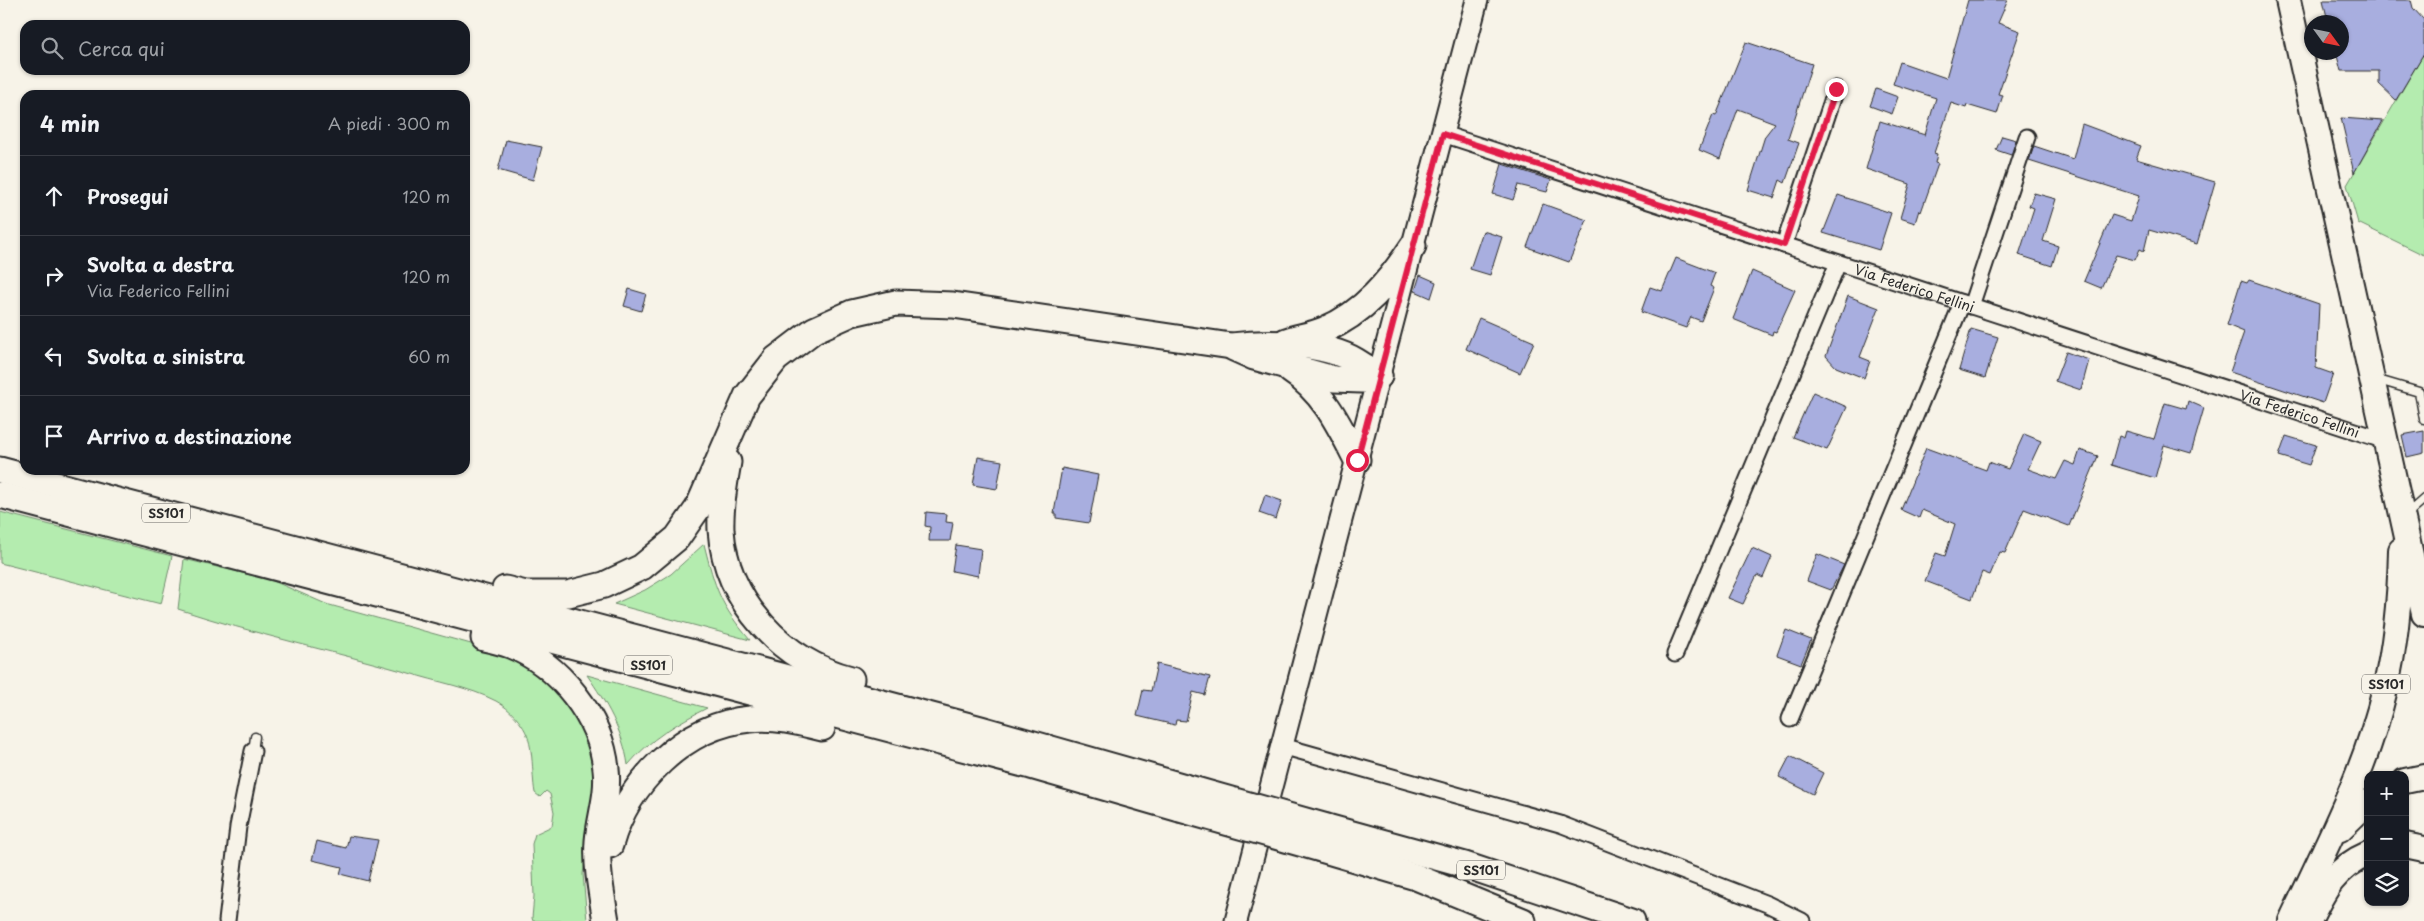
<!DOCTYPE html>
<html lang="it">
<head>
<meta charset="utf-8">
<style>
	:root { --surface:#171b24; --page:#20242c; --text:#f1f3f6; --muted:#9ea1a6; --line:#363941 }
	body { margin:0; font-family:"Playpen Sans",sans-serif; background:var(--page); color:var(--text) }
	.controls { position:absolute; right:15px; bottom:15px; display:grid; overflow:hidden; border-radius:10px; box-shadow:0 1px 4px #0004 }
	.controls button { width:45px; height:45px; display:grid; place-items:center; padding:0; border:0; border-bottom:1px solid var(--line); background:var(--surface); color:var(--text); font:25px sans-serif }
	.compass { position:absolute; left:2304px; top:15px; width:45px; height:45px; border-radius:50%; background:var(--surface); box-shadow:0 1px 4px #0004; rotate:123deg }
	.stop { position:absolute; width:15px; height:15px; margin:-11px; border:4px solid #e11d48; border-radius:50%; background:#fff }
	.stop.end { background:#e11d48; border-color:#fff; box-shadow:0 1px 5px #0008 }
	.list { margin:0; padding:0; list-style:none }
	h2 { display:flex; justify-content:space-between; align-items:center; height:65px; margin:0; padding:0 20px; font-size:21px }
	h2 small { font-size:16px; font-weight:400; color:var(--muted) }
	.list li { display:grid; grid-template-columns:32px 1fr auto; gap:15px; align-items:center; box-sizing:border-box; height:80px; padding:0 20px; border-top:1px solid var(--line) }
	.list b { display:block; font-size:19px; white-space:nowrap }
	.list p { margin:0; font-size:16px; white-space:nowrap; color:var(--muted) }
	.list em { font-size:16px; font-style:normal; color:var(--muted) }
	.icon { flex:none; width:28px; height:28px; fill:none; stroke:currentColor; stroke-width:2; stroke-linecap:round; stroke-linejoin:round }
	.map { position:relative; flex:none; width:2424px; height:921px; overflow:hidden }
	.search { position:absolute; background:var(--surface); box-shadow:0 1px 4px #0004; left:20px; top:20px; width:450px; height:55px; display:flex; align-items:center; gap:12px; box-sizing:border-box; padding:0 18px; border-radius:15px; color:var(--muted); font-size:19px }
	.panel { position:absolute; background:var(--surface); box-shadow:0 1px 4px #0004; left:20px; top:90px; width:450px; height:385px; border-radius:15px }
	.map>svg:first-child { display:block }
	.grass { fill:#b4ecaf; stroke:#708c6d }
	.building { fill:#a8aedf; stroke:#2b2b2b }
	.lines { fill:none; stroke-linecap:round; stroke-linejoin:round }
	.service-casing { stroke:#2b2b2b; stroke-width:11 }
	.minor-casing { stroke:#2b2b2b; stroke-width:19 }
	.secondary-casing { stroke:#2b2b2b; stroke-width:25 }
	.primary-casing { stroke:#2b2b2b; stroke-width:28 }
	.trunk-casing { stroke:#2b2b2b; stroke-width:29 }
	.service { stroke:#f7f3e8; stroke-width:8 }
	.minor { stroke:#f7f3e8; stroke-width:15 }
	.secondary { stroke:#f7f3e8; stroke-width:21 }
	.primary { stroke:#f7f3e8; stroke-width:24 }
	.trunk { stroke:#f7f3e8; stroke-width:25 }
	.trunk-bridge-casing { stroke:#2b2b2b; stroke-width:29; stroke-linecap:butt }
	.trunk-bridge { stroke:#f7f3e8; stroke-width:25 }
	.route { stroke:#e11d48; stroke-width:6 }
	.labels { text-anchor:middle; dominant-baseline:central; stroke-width:5; stroke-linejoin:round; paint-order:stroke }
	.shield { fill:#f7f3e8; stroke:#686764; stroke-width:1 }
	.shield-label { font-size:12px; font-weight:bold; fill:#2b2b2b }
	.street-label { font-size:14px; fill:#2b2b2b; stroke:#f7f3e8 }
</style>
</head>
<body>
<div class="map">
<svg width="2424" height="921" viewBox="0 0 2424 921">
	<rect width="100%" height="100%" fill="#f7f3e8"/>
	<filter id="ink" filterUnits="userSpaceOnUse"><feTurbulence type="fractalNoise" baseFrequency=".02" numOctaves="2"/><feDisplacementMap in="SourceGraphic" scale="10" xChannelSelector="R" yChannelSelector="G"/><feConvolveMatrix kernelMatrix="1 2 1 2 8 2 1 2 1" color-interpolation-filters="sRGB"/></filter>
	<g filter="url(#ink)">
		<!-- grass -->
		<g class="grass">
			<path d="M2424,53V255L2358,223L2347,185Z"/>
			<path d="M0,512L172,556L161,604L0,563Z"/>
			<path d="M704,544C715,588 720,605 750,640L614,604L645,590L671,574Z"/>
			<path d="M184,559L271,580L326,604L500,652L532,669L575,708L598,766L583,874L587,921H533L532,918L534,896L532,844L535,834L552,826L554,812L550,794L546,791L540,797L535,793C531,771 535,742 521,724C515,715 505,706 496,701C469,687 437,682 409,673C332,651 254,634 178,609Z"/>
			<path d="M587,675L707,708C677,723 650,739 628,765C623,731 606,702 587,675Z"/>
		</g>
		<!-- building -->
		<g class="building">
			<path d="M1968,0H2008L1998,23L2020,31L1998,94L2003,95L1997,114L1967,105L1966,108L1951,103L1934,153L1937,154L1935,163L1938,164L1921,212L1919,210L1915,223L1900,218L1910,184L1866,169L1880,121L1925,135L1936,98L1893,84L1900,62L1946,78Z"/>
			<path d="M2323,0H2411L2413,8L2424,20V53L2396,100L2379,84V71H2341L2336,52H2342V22H2337V17H2327Z"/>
			<path d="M1746,42L1812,64L1788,139L1799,143L1785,183L1780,180L1774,198L1748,190L1765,136L1775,123L1738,109L1720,159L1699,150L1713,115L1716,116Z"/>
			<path d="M1876,89L1898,97L1892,114L1870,106Z"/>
			<path d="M2341,118L2383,121L2354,173Z"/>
			<path d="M2082,124L2141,146L2136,159L2215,182L2197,244L2149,230L2144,251L2140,249L2135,260L2116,255L2101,288L2084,281L2112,215L2131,221L2139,196L2029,161L2034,146L2073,159Z"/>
			<path d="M2002,136L2016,140L2011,155L1996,150Z"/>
			<path d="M506,140L542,147L533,180L498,170Z"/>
			<path d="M1502,164L1551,180L1547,192L1518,185L1513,200L1493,194Z"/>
			<path d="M2034,193L2056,199L2043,241L2058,246L2052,266L2019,255L2034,208L2029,206Z"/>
			<path d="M1838,195L1891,213L1879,250L1823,233Z"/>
			<path d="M1543,204L1587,220L1569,262L1527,247Z"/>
			<path d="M1483,231L1502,237L1490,275L1470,269Z"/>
			<path d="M1676,258L1715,273L1710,286L1714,288L1701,321L1691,317L1686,328L1641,312L1650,287L1662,291Z"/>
			<path d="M1752,271L1795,290L1776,332L1773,331L1772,335L1733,319Z"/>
			<path d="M1420,275L1436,282L1431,298L1415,291Z"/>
			<path d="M2249,280L2319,304L2316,368L2333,374L2323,403L2230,372L2244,332L2227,325L2241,281L2247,283Z"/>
			<path d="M629,289L646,294L641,311L624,306Z"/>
			<path d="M1848,296L1879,308L1860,357L1870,361L1864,378L1836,367L1826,356Z"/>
			<path d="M1479,318L1534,342L1520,373L1466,349Z"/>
			<path d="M1971,329L1998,337L1985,378L1959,370Z"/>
			<path d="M2066,352L2089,360L2081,390L2055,381Z"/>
			<path d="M1813,392L1847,407L1827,450L1793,437Z"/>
			<path d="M2188,401L2204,408L2191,453L2164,445L2155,478L2111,465L2119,436L2124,438L2126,431L2154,439L2165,403L2186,409Z"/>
			<path d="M2424,431V453L2407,457L2402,435Z"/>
			<path d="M2024,434L2041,441L2028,469L2056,479L2065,461L2075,465L2080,450L2098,456L2069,526L2024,509L2005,553L2000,552L1990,575L1982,572L1972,599L1925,581L1936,553L1945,556L1955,524L1922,510L1919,518L1901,510L1926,448L1986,470L1989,462L2008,469Z"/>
			<path d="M2286,436L2316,445L2309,465L2279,456Z"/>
			<path d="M978,457L1002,461L997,489L973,485Z"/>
			<path d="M1062,468L1098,475L1089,523L1056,518V513H1054Z"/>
			<path d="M1265,495L1282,501L1276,519L1259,513Z"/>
			<path d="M926,512L947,514L946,522L953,523L950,541H929L930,527L925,526Z"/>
			<path d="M956,545L981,549L978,576L952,571Z"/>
			<path d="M1752,548L1772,557L1763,578L1757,575L1743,604L1728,598Z"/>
			<path d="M1817,554L1844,565L1831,590L1807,581Z"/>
			<path d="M1786,630L1811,640L1801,664L1777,655Z"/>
			<path d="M1157,664L1210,677L1205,695L1193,692L1186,721L1176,720L1175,725L1137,716L1143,690L1151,691Z"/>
			<path d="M1790,756L1823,773L1813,794L1779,777Z"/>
			<path d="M349,836L378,840L368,881L340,874L342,867L312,860L317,841L346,848Z"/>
		</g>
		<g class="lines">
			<defs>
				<g id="service">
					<path d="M2375,379L2419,392L2424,419"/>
					<path d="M2406,515L2424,499"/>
					<path d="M253,751L255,737"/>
				</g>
				<g id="minor">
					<path id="s1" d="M1443,134L2386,441"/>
					<path d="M1784,245L1836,89"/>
					<path d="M1971,306L2027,137"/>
					<path d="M1675,654L1838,263"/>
					<path d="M1790,719L1962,303"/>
					<path d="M1282,746L1560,824L1767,904L1802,921"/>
					<path d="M227,921L238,827L253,751"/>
				</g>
				<path id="secondary" d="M1236,921L1477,0"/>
				<g id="primary">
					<path d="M2288,0L2424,614"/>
					<path d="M2405,781L2424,777"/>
					<path d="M2340,829L2368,802"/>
					<path d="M2405,845L2424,849"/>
					<path d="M2291,921C2326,846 2366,771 2385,689C2396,644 2400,597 2401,550"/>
					<path d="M2309,921C2324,890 2335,868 2368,854"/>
				</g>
				<g id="trunk">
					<path d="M1286,341C1298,337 1312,335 1324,330C1364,313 1390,281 1413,246"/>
					<path d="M1234,348L1254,357L1334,379L1361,380L1379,376"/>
					<path d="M1290,370C1324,392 1339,425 1357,460"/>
					<path d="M728,462C724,484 720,507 721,530C726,602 783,662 851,679"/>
					<path d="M0,470L981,729L1185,787"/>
					<path d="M0,495L1031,766L1180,809"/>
					<path d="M505,589L526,594H568L604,585L642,567L677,538L698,508L747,396L776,359L814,330L852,313L896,303L953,305L1231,346C1268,341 1323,342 1356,361C1364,366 1372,371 1379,376"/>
					<path d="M484,638C493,640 502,642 510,645C559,664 601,717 606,769C609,794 600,817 598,841C596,867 602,896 606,921"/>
					<path d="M1327,827L1465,865L1632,921"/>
					<path d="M610,845C627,783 684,725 750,719C774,716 799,722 822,728"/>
					<path d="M1321,849L1416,877L1523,921"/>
				</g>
			</defs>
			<!-- service casing -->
			<use href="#service" class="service-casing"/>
			<!-- minor casing -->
			<use href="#minor" class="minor-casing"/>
			<!-- secondary casing -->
			<use href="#secondary" class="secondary-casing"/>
			<!-- primary casing -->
			<use href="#primary" class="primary-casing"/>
			<!-- trunk casing -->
			<use href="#trunk" class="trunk-casing"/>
			<!-- service -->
			<use href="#service" class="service"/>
			<!-- minor -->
			<use href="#minor" class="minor"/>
			<!-- secondary -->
			<use href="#secondary" class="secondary"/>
			<!-- primary -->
			<use href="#primary" class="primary"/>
			<!-- trunk -->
			<use href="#trunk" class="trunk"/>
			<defs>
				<g id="trunk-bridge">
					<path d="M1185,787L1327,827"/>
					<path d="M1180,809L1321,849"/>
				</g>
			</defs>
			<!-- trunk-bridge casing -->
			<use href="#trunk-bridge" class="trunk-bridge-casing"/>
			<!-- trunk-bridge -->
			<use href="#trunk-bridge" class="trunk-bridge"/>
		</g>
	</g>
	<g class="lines" filter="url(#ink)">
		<!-- route -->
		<path class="route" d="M1357,460L1443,134L1784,245L1836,89"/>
	</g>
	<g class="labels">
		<!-- shield labels -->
		<g class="shield">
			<rect x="142" y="503.5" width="48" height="19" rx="4"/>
			<rect x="624" y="655.5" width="48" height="19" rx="4"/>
			<rect x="2362" y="674.5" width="48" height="19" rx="4"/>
			<rect x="1457" y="860.5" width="48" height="19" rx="4"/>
		</g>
		<g class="shield-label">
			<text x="166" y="513">SS101</text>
			<text x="648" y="665">SS101</text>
			<text x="2386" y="684">SS101</text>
			<text x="1481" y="870">SS101</text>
		</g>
		<!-- street labels -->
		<g class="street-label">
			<text stroke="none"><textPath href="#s1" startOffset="496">Via Federico Fellini</textPath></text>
			<text stroke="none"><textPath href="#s1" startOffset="901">Via Federico Fellini</textPath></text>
		</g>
	</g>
</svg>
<div class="controls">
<button>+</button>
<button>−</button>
<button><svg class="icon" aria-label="layers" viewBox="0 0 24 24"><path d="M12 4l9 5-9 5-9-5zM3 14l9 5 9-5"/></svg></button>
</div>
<svg class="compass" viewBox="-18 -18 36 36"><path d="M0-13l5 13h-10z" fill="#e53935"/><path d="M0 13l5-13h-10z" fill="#9ea1a6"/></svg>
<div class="stop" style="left:1357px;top:460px"></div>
<div class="stop end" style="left:1836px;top:89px"></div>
<div class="search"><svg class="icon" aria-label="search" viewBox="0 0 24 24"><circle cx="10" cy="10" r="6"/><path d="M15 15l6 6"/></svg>Cerca qui</div>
<section class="panel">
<h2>4 min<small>A piedi · 300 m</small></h2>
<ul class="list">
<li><svg class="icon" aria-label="ahead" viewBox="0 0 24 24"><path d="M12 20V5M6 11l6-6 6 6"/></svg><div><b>Prosegui</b></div><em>120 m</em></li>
<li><svg class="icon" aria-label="right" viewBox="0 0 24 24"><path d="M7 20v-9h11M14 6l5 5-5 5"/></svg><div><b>Svolta a destra</b><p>Via Federico Fellini</p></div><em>120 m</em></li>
<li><svg class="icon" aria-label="left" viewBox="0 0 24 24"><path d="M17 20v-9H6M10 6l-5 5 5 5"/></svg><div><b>Svolta a sinistra</b></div><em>60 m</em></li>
<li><svg class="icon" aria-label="arrive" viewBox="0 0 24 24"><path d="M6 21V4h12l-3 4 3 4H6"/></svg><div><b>Arrivo a destinazione</b></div></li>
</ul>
</section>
</div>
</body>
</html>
